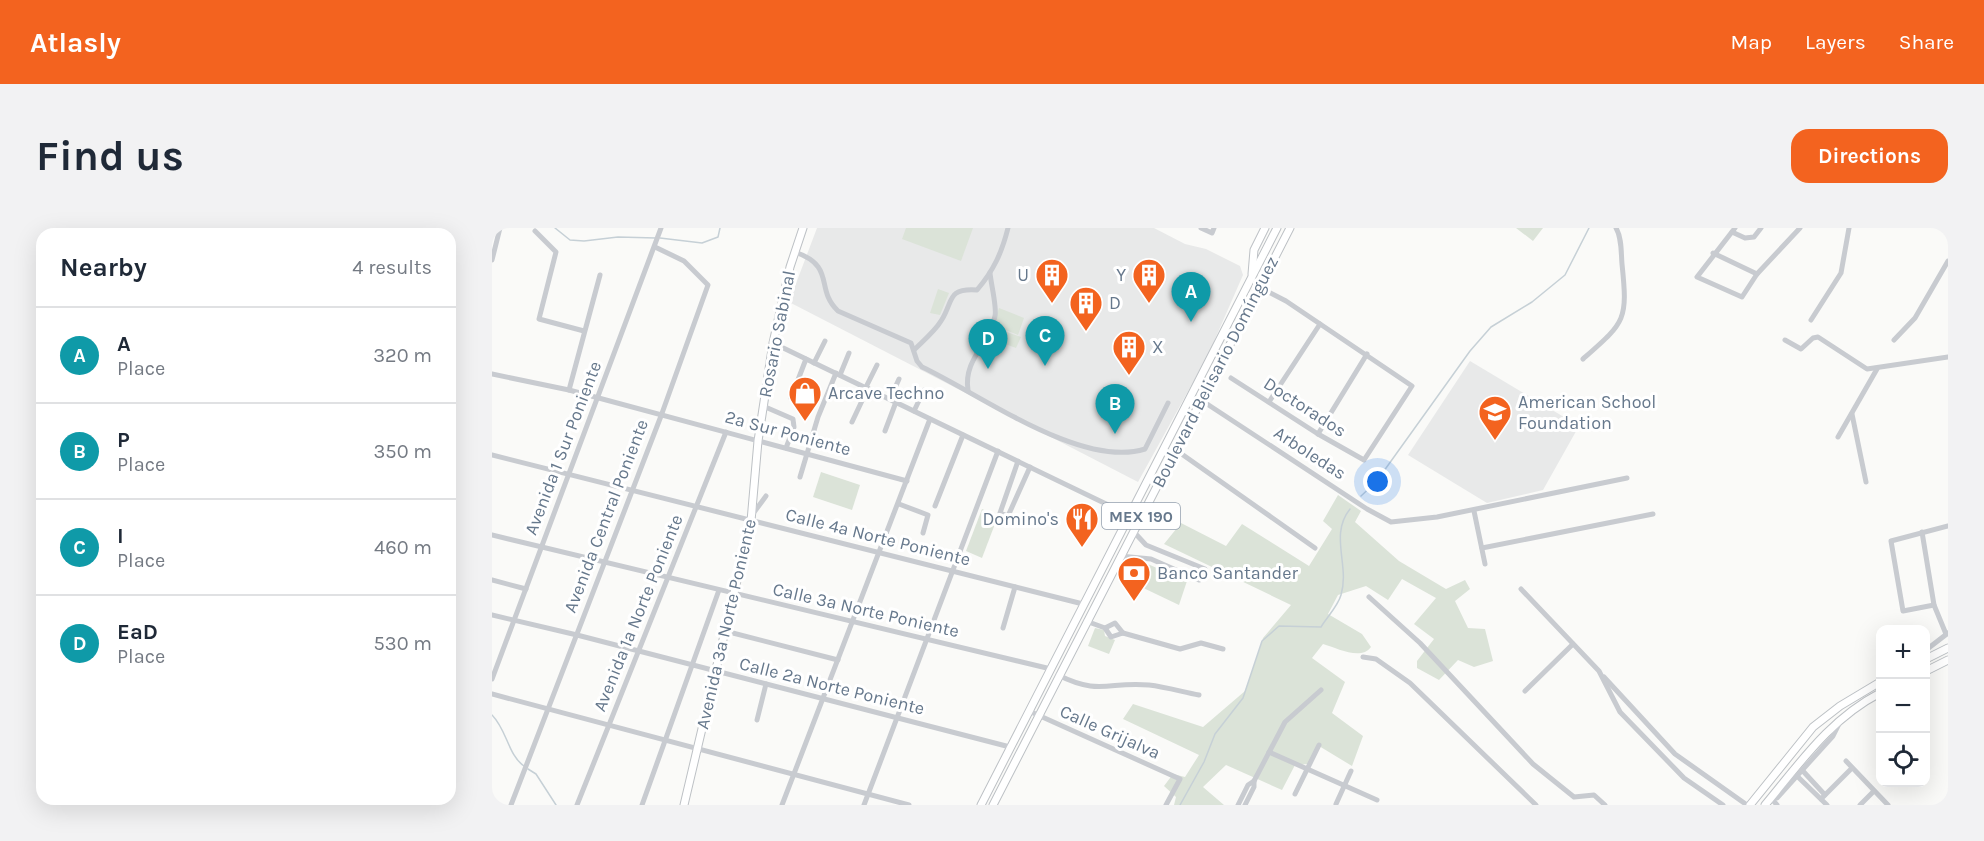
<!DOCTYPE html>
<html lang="en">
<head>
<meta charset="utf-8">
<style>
	:root { --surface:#fff; --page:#f2f2f3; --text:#1f2937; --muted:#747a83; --line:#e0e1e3; --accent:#f3631f }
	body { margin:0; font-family:Karla,sans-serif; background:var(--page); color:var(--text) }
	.controls { position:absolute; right:18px; bottom:18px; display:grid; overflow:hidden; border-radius:12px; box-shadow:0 6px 24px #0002 }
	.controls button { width:54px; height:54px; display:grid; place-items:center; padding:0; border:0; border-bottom:2px solid var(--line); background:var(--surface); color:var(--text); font:30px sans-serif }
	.you { position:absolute; left:886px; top:254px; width:21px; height:21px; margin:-15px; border:4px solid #fff; border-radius:50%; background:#1a73e8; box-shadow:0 0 0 9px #1a73e833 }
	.badge { display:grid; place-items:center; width:39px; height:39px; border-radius:50%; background:var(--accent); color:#fff; font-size:20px; font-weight:700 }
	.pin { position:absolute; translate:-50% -50px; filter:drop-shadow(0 2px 3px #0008) }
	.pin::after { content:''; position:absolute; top:32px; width:21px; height:18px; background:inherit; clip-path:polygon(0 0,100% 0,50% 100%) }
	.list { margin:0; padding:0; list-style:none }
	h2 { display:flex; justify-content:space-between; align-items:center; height:78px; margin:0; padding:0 24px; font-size:26px }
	h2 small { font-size:20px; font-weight:400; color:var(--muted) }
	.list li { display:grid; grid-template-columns:39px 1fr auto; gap:18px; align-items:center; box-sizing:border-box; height:96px; padding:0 24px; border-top:2px solid var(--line) }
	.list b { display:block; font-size:22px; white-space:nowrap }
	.list p { margin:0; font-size:20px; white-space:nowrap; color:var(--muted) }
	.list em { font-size:20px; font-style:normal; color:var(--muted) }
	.icon { flex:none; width:33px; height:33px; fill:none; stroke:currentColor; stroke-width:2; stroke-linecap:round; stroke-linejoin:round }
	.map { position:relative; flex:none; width:1456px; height:577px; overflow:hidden; border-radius:18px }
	header { display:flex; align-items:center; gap:36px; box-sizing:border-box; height:84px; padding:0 30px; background:var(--accent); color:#fff }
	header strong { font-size:28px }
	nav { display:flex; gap:33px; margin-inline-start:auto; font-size:21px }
	.intro { display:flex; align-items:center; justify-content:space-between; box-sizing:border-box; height:144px; padding:0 36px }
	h1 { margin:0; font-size:42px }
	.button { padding:15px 27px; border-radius:18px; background:var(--accent); color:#fff; font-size:21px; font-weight:700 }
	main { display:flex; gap:36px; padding:0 36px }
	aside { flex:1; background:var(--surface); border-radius:18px; box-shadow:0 6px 24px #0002 }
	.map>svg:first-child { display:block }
	.built { fill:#e8e9e9 }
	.green { fill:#dbe3d8 }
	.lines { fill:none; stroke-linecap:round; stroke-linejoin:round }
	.stream { stroke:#c6d0d6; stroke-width:1.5 }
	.major-casing { stroke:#bdc1c5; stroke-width:9 }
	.minor { stroke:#c8cbd0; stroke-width:5 }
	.major { stroke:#fff; stroke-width:7 }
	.labels { text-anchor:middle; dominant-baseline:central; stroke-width:6; stroke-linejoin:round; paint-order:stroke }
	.shield { fill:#fff; stroke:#94a0ae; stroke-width:1.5 }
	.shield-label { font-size:16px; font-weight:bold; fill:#66788c }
	.poi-label { font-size:18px; fill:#66788c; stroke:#fff; text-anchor:start }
	.street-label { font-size:18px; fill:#66788c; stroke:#fff }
</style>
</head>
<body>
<header>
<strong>Atlasly</strong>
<nav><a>Map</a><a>Layers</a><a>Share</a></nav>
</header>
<div class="intro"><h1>Find us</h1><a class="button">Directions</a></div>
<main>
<aside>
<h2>Nearby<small>4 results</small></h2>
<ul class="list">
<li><span class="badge" style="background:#0f9aa8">A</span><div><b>A</b><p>Place</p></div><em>320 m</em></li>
<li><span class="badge" style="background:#0f9aa8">B</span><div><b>P</b><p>Place</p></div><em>350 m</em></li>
<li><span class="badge" style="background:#0f9aa8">C</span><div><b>I</b><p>Place</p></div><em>460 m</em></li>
<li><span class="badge" style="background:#0f9aa8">D</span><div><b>EaD</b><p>Place</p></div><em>530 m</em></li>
</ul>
</aside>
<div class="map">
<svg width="1456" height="577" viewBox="0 0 1456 577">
	<rect width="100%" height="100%" fill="#fafaf8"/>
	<!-- built -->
	<g class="built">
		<path d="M325,0H662L693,16L714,21L748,38L751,47L716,127L646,254L297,74Z"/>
		<path d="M978,133L1087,198L1051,262L995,275L916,227Z"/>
	</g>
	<!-- green -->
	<g class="green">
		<path d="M414,0H481L469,33L410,11Z"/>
		<path d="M1024,0H1051L1041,13Z"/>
		<path d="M446,61L457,65L448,87L438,85Z"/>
		<path d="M507,80L532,90L526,107L501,97Z"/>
		<path d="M501,99L529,109L524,120L497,110Z"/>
		<path d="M329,244L368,257L360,282L321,269Z"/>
		<path d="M846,267L869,283L863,294L907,333L954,361L973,352L978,361L963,373L976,400L993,401L1001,433L982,439L966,432L947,452L925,440V433L942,411L922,396L944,370L910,351L896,372L874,358L846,367L836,386L870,406L879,419C869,433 845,420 831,416L820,430L853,454L840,485L871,508L860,538L827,518L816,536L803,537L790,562L734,537L711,559L732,577H682L684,569L672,558L681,546L693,549L707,527L631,491L641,476L711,499L753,463L771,410L799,377L672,316L689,295L734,318L750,296L817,338L840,301L831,293Z"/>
		<path d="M490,281L506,288L490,330L474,323Z"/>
		<path d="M651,334L695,353L687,377L643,356Z"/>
		<path d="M603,400L612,402L613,408L623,412L617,426L596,418Z"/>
	</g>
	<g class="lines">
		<!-- stream -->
		<g class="stream">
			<path d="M63,0L78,12L92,13L126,9L164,10"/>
			<path d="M168,10L210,15L226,9L228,0"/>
			<path d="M869,268L884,254L978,123L999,99L1040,74L1073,47L1097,0"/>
			<path d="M0,487C15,502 16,527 32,538"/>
			<path d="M36,541L44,546L64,577"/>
			<path d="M688,577L712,534L723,506L751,470L770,413L787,398L829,399C835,389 846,378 849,367C858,337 837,307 858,281"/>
		</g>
		<defs>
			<g id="major">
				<path d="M760,46L762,22L773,0"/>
				<path d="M1434,431L1456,420"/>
				<path d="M1434,443L1456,432"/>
				<path d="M192,577L259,293L266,213L281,115L298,39L311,0"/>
				<path d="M489,577L785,0"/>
				<path d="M501,577L798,0"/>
				<path d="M1258,577L1321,499L1348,478L1388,454"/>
				<path d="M1273,577C1308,535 1338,491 1388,465"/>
			</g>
		</defs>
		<!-- major casing -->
		<use href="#major" class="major-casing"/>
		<!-- minor -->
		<g class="minor">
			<path d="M709,0L720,5L722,0"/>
			<path d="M1243,0L1205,49L1250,69L1265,46L1308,0"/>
			<path d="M43,3L64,24L47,91L92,103"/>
			<path d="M1240,4L1253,10L1262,9L1269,0"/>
			<path d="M303,24C345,39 322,60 346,83L419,115L425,133L430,139C488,166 589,241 653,221L676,175"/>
			<path d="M1221,25L1265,46"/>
			<path d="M0,32L8,0"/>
			<path d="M1319,92L1349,45L1357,0"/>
			<path d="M1293,112L1309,121L1321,110L1326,109L1375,141L1456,129"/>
			<path d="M1402,112L1423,90L1456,33"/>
			<path d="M281,115L637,287"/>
			<path d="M422,122C431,113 443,103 449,93C462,73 454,60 485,62C502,42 510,24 516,0"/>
			<path d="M1091,131C1133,94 1136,93 1130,36C1129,25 1130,10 1124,0"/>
			<path d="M322,135L333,113"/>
			<path d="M0,146L77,162L415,253"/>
			<path d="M348,147L357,125"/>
			<path d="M739,150L826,206L872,232L920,158L794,73L767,59"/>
			<path d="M374,159L385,137"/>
			<path d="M77,162L108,47"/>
			<path d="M476,162C471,132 498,115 503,88C505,79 499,56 498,45"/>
			<path d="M299,170L314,131"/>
			<path d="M398,171L407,151"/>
			<path d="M709,172L875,281L899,294L945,289L1135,250"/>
			<path d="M777,174L828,96"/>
			<path d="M271,178L301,191L302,199L294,220"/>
			<path d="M422,183L432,162"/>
			<path d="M1360,186L1374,254"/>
			<path d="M360,194L376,160"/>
			<path d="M393,203L404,174"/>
			<path d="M826,206L875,126"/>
			<path d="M1346,209L1385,141"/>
			<path d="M684,222L823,320"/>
			<path d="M0,227L591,376"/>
			<path d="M526,233L508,285L516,288L538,239"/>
			<path d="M308,249L326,189L344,145"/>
			<path d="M407,276L436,287L431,305"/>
			<path d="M443,278L471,207"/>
			<path d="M982,283L993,336"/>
			<path d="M260,287L274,268"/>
			<path d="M1430,304L1442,377L1454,406"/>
			<path d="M0,307L559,441"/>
			<path d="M990,320L1161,286"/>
			<path d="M628,328L659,331L707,352L714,350L713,341L654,317L641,303"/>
			<path d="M0,352L34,361"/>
			<path d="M1029,361L1107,443L1128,484L1192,550L1231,577"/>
			<path d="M877,369L928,415L1041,536L1082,569L1102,567L1113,577"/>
			<path d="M1442,377L1411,383L1399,313L1456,298"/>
			<path d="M0,387L85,407L518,519"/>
			<path d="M594,393L613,400L619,409L631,405L688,421L709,415L731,421"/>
			<path d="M511,400L523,359"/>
			<path d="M613,400L623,395L631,405"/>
			<path d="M233,403L346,432"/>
			<path d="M1434,422L1456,405"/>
			<path d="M871,429L884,431L918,455L1044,577"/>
			<path d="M566,447C608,468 617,453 657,457C674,459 691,464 707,467"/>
			<path d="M1112,449L1183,526L1255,577"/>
			<path d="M0,451L169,0"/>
			<path d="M1033,463L1081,416"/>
			<path d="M0,466L417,577"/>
			<path d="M537,483L688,551L674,577"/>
			<path d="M265,492L274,456"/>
			<path d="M777,524L885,572"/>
			<path d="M1354,533L1396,577"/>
			<path d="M1310,542L1333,567"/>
			<path d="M1305,548L1335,577"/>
			<path d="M803,566L827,517"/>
			<path d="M1279,570H1285L1341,508L1348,494"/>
			<path d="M1279,570L1285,577"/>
			<path d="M1329,571L1360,540"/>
			<path d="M844,576L859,543"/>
			<path d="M19,577L169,188L216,57L192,33L163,19"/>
			<path d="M85,577L234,204"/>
			<path d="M150,577L227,362"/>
			<path d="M290,577L438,191"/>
			<path d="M372,577L506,223"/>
			<path d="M746,577L756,557L762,553"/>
			<path d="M753,577L762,559V553L793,494L829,462"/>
			<path d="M1368,577L1382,563"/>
		</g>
		<!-- major -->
		<use href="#major" class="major"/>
	</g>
	<!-- icons -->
	<defs>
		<symbol id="building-pin" viewBox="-11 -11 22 30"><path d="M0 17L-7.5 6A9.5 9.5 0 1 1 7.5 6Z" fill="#f3631f" stroke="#fff"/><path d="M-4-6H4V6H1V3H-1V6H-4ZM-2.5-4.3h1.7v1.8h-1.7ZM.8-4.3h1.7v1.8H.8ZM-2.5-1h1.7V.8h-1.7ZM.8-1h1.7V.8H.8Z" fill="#fff"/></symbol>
		<symbol id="shop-pin" viewBox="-11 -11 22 30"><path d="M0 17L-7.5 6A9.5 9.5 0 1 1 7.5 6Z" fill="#f3631f" stroke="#fff"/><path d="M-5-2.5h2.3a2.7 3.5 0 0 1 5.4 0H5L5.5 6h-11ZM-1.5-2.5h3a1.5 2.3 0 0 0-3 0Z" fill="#fff"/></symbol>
		<symbol id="school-pin" viewBox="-11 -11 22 30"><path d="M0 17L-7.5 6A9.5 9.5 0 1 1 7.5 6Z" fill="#f3631f" stroke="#fff"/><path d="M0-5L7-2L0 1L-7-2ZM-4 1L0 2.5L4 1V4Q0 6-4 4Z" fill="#fff"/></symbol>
		<symbol id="restaurant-pin" viewBox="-11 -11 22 30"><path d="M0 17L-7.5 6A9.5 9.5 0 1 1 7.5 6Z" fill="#f3631f" stroke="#fff"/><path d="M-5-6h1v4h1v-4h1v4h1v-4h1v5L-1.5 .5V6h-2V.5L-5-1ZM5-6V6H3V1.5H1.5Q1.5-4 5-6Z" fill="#fff"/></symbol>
		<symbol id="bank-pin" viewBox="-11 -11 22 30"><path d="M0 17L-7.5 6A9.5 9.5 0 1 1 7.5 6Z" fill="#f3631f" stroke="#fff"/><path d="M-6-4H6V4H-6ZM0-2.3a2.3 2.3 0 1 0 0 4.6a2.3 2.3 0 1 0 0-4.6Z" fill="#fff"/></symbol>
	</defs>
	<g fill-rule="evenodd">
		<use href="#building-pin" x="541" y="28" width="38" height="52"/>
		<use href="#building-pin" x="638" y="28" width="38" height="52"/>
		<use href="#building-pin" x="575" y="56" width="38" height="52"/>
		<use href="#building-pin" x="618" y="100" width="38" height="52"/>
		<use href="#shop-pin" x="294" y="146" width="38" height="52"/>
		<use href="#school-pin" x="984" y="165" width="38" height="52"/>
		<use href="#restaurant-pin" x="571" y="272" width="38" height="52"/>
		<use href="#bank-pin" x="623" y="326" width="38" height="52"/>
	</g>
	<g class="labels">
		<!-- shield labels -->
		<rect class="shield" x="610" y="275" width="78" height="26" rx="4.5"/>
		<g class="shield-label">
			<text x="649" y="288">MEX 190</text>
		</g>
		<!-- poi labels -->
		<g class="poi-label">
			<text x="537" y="47" text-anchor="end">U</text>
			<text x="634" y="47" text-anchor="end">Y</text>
			<text x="617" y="75">D</text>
			<text x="660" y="119">X</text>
			<text x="336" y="165">Arcave Techno</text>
			<text x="1026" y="174">American School<tspan x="1026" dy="21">Foundation</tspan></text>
			<text x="567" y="291" text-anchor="end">Domino's</text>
			<text x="665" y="345">Banco Santander</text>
		</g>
		<!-- street labels -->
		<g class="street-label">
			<text transform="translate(285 106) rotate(-79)">Rosario Sabinal</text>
			<text transform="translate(723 144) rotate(-63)">Boulevard Belisario Domínguez</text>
			<text transform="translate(813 179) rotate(33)">Doctorados</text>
			<text transform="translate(296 205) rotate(15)">2a Sur Poniente</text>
			<text transform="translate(71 220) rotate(-69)">Avenida 1 Sur Poniente</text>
			<text transform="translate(818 225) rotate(33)">Arboledas</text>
			<text transform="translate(114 288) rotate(-69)">Avenida Central Poniente</text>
			<text transform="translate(386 309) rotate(14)">Calle 4a Norte Poniente</text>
			<text transform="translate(374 382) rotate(13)">Calle 3a Norte Poniente</text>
			<text transform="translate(146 385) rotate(-68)">Avenida 1a Norte Poniente</text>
			<text transform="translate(234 396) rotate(-77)">Avenida 3a Norte Poniente</text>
			<text transform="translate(340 458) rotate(14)">Calle 2a Norte Poniente</text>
			<text transform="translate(618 504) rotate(24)">Calle Grijalva</text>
		</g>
	</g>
</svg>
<div class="controls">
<button>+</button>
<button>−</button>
<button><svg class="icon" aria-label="locate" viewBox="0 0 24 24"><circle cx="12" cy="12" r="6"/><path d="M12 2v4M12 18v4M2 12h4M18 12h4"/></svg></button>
</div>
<div class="you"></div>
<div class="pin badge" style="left:699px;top:94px;background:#0f9aa8">A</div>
<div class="pin badge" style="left:623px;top:206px;background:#0f9aa8">B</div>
<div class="pin badge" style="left:553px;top:138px;background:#0f9aa8">C</div>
<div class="pin badge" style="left:496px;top:141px;background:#0f9aa8">D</div>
</div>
</main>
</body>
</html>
